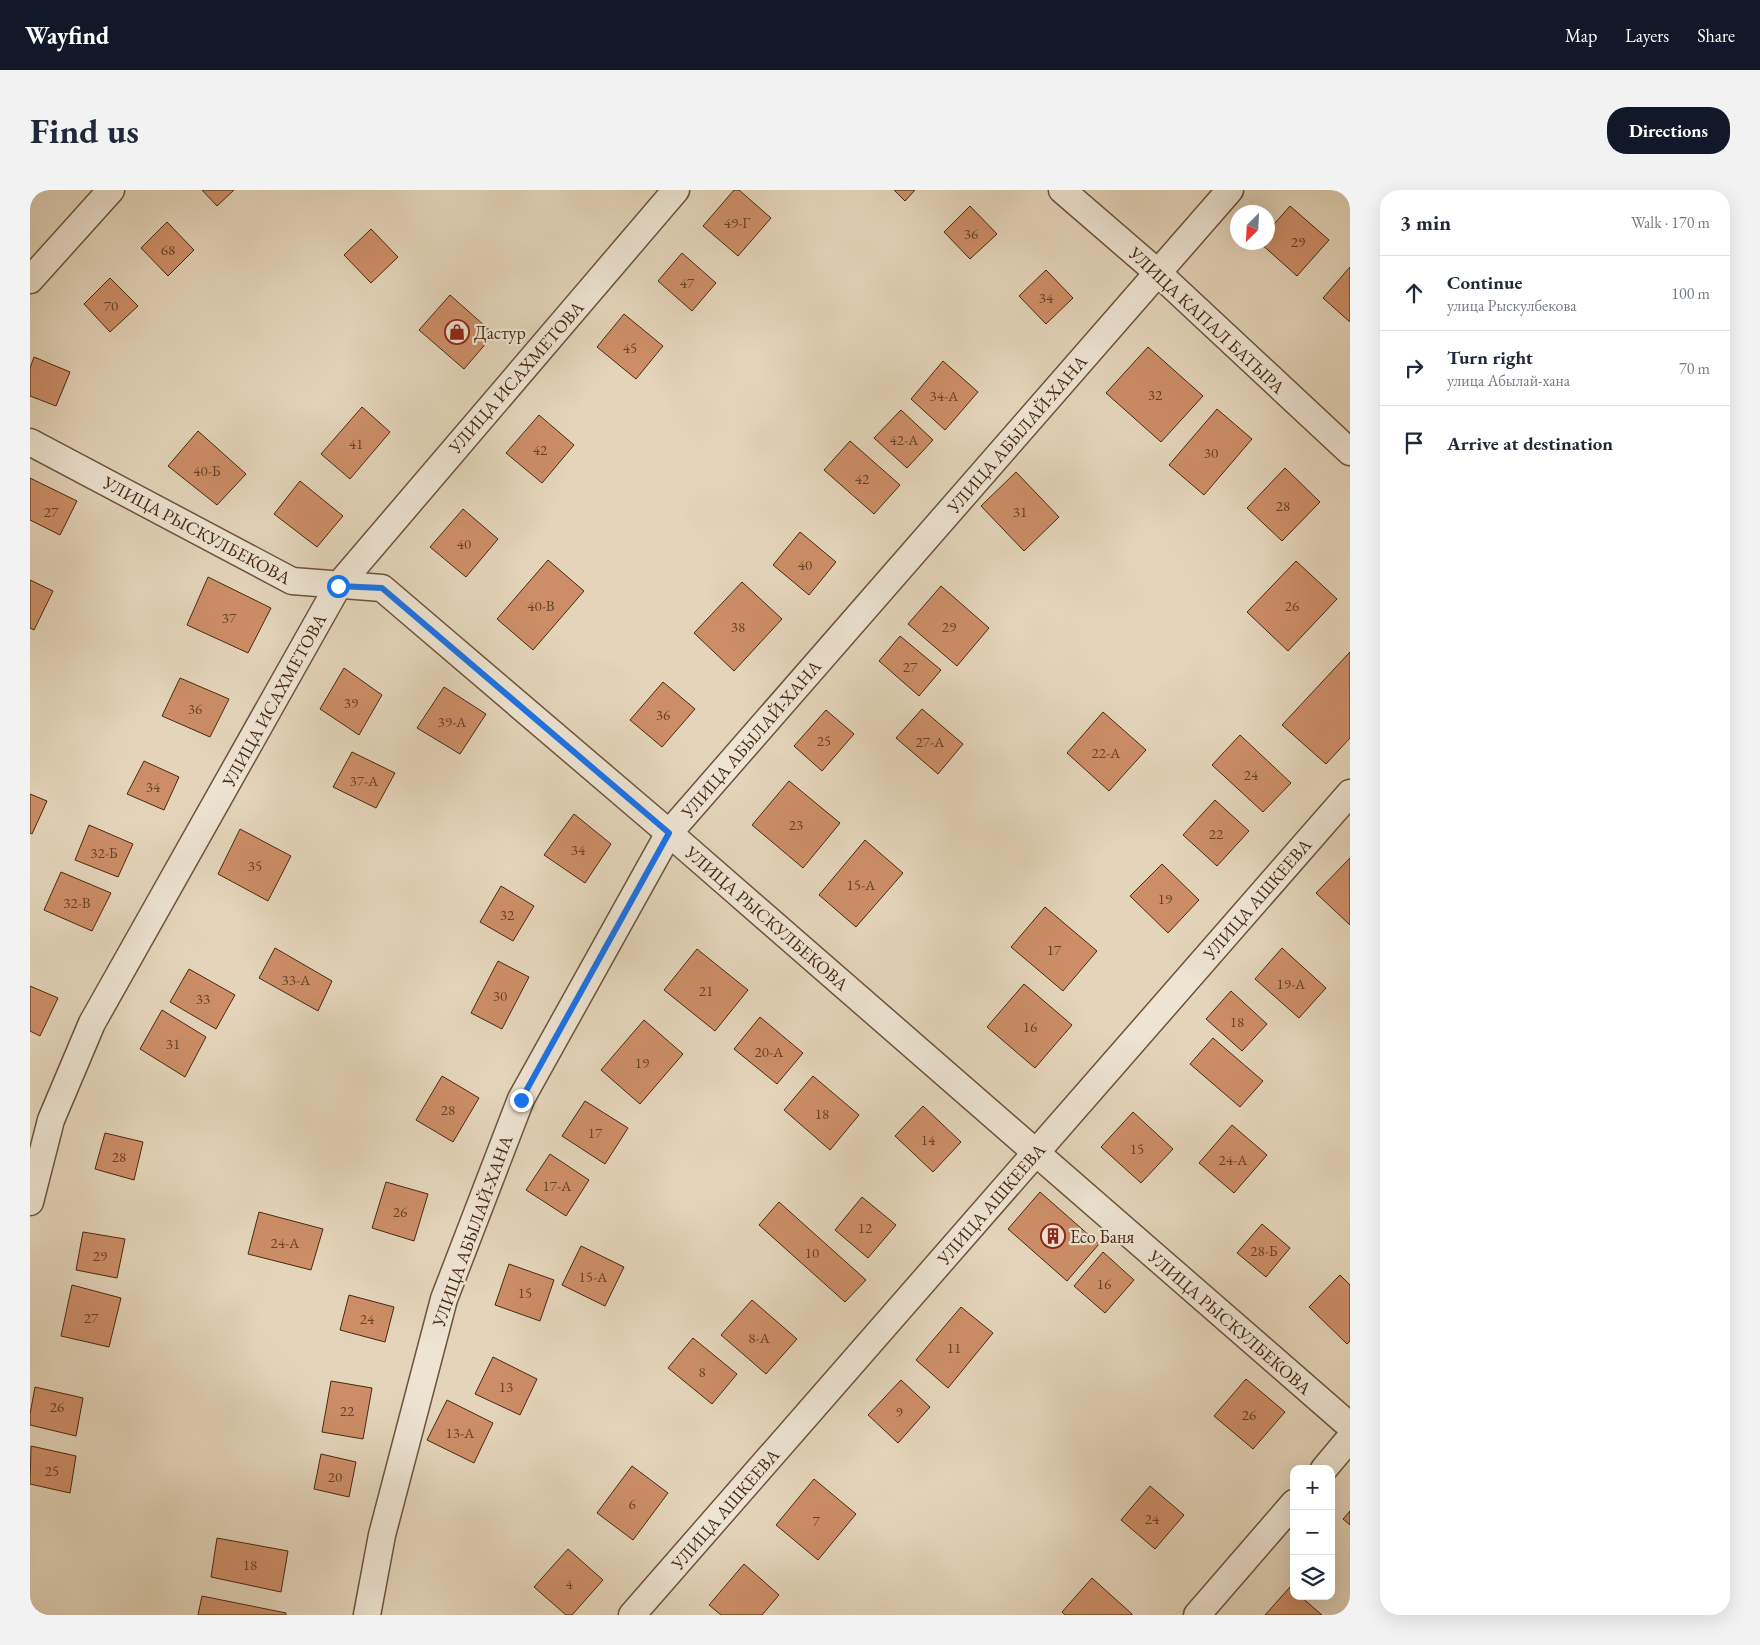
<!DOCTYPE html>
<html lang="en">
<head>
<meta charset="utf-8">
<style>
	:root { --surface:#fff; --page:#f2f2f3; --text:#1f2937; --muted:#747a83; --line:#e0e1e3; --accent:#111827 }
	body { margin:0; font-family:"EB Garamond",serif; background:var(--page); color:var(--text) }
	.controls { position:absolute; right:15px; bottom:15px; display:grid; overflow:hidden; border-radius:10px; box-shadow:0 5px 20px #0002 }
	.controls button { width:45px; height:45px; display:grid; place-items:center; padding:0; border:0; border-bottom:1px solid var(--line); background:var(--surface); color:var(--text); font:25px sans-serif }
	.compass { position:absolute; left:1200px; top:15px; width:45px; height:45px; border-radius:50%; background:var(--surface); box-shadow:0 5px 20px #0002; rotate:204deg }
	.stop { position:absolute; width:15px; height:15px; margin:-11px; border:4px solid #1a73e8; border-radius:50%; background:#fff }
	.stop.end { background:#1a73e8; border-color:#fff; box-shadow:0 1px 5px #0008 }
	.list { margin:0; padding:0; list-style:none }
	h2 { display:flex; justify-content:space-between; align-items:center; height:65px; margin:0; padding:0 20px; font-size:21px }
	h2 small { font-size:16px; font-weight:400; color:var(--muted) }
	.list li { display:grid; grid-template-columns:32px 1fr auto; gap:15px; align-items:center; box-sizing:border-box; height:75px; padding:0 20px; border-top:1px solid var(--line) }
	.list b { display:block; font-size:19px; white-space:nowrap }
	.list p { margin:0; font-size:16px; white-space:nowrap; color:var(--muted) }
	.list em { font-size:16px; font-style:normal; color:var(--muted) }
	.icon { flex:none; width:28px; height:28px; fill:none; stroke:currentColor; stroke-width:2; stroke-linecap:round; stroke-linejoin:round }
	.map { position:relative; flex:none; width:1320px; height:1425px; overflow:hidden; border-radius:20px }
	header { display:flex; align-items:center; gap:30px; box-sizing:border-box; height:70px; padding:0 25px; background:var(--accent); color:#fff }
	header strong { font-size:24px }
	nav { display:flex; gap:28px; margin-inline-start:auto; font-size:18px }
	.intro { display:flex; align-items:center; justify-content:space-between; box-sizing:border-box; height:120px; padding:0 30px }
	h1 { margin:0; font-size:35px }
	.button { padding:12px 22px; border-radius:20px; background:var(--accent); color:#fff; font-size:18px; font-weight:700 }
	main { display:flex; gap:30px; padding:0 30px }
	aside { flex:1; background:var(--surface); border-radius:20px; box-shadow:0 5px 20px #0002 }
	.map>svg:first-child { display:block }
	.building { fill:#cd8e67; stroke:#472811 }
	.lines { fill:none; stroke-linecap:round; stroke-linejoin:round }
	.street-casing { stroke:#6e533b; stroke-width:29 }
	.street { stroke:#ede4d2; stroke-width:26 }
	.route { stroke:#1a73e8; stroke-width:6 }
	.labels { text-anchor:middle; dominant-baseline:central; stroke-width:4.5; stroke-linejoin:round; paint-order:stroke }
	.number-label { font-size:15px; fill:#684226 }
	.street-label { font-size:18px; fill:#472811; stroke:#ede4d2 }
	.poi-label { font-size:18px; fill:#472811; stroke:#ede4d2; text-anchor:start }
</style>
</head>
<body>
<header>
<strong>Wayfind</strong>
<nav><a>Map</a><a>Layers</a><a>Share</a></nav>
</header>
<div class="intro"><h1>Find us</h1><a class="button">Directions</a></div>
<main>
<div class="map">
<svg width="1320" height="1425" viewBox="0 0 1320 1425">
	<rect width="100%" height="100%" fill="#e4d5ba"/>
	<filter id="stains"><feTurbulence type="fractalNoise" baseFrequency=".004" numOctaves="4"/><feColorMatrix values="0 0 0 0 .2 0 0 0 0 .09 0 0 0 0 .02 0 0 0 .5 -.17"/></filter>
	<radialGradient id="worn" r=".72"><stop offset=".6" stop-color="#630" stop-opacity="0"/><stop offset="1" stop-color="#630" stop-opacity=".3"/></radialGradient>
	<!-- building -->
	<g class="building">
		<path d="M172,0H204L187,16Z"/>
		<path d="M704,0H709L741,28L708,66L673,36Z"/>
		<path d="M864,0H885L875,11Z"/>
		<path d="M940,16L967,44L940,69L914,42Z"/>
		<path d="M1260,16L1299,50L1267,86L1229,52H1238V41Z"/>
		<path d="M137,32L164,60L138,86L111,58Z"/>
		<path d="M341,39L368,67L341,93L314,65Z"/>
		<path d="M652,63L686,93L662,121L628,91Z"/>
		<path d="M1320,77V132L1293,108Z"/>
		<path d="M1016,80L1043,108L1016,134L989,106Z"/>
		<path d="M80,88L108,116L80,142L54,114Z"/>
		<path d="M420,105L464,144L434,179L389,140Z"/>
		<path d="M594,124L633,156L606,189L567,157Z"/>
		<path d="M1118,157L1173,206L1131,252L1076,203Z"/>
		<path d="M4,167L40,182L26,216L0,206V178Z"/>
		<path d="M913,171L948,202L915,240L881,209Z"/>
		<path d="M332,217L360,242L320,289L291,264Z"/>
		<path d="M1187,219L1222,249L1174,305L1139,275Z"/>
		<path d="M871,220L903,250L877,278L844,248Z"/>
		<path d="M509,225L544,255L512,293L476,263Z"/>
		<path d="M168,241L216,284L187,315L138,276Z"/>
		<path d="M820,251L870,295L844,324L794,280Z"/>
		<path d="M1255,278L1290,312L1252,351L1217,318Z"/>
		<path d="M986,282L1029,327L994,361L951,316Z"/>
		<path d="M0,288L47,311L30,345L0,330Z"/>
		<path d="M270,291L313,326L287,357L244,324Z"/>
		<path d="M433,319L468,349L436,387L400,357Z"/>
		<path d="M770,342L806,372L779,405L743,375Z"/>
		<path d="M518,370L554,401L503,460L467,429Z"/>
		<path d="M1266,371L1307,409L1258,461L1217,422Z"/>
		<path d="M178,387L241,418L218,463L157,435Z"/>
		<path d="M0,390L23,401L4,440L0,438Z"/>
		<path d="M712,392L752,429L704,481L664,443Z"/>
		<path d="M911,396L959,438L927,476L878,434Z"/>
		<path d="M870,446L911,480L889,506L849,471Z"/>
		<path d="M1320,462V548L1296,574L1252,535Z"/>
		<path d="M314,478L352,505L329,545L290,519Z"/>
		<path d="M150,488L199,509L180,547L132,526Z"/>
		<path d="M633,492L665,519L632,557L600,530Z"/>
		<path d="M414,497L456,524L430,564L387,538Z"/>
		<path d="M892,519L933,554L908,584L866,548Z"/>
		<path d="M796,520L824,544L792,581L764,556Z"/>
		<path d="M1073,522L1116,560L1079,601L1037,563Z"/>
		<path d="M1210,545L1261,593L1233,622L1182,575Z"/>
		<path d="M322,562L365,583L346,618L303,597Z"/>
		<path d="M114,571L149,587L134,620L97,604Z"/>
		<path d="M759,591L810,633L773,678L722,635Z"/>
		<path d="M0,604L17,611L2,644L0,643Z"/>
		<path d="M1185,610L1219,641L1187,676L1153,645Z"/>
		<path d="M544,624L581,654L555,693L514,665Z"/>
		<path d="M59,635L103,654L88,687L45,670Z"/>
		<path d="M210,639L261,666L238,711L188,684Z"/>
		<path d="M835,650L873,683L826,737L789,705Z"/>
		<path d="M1320,668V735L1286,703Z"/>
		<path d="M1132,674L1169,710L1138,743L1100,706Z"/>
		<path d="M31,682L81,703L62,741L14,720Z"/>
		<path d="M471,696L504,716L483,751L450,732Z"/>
		<path d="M1015,717L1067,761L1033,801L981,757Z"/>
		<path d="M245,758L302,791L288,821L229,788Z"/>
		<path d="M1252,758L1296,798L1269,828L1225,789Z"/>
		<path d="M667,759L718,800L685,841L634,800Z"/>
		<path d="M468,771L499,787L472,839L441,823Z"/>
		<path d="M159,779L205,805L186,839L140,812Z"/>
		<path d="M994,794L1042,835L1005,878L957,837Z"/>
		<path d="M0,796L28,808L10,846L0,841Z"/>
		<path d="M1201,801L1237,834L1212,861L1176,829Z"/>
		<path d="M132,820L176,847L155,887L110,859Z"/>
		<path d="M730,827L773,863L747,894L704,859Z"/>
		<path d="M614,830L653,864L610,914L571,880Z"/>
		<path d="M1183,848L1233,891L1210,917L1160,874Z"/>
		<path d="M412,886L449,908L423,952L386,930Z"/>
		<path d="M783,886L829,925L800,960L754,920Z"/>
		<path d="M555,911L598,938L575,974L532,946Z"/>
		<path d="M893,916L931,952L903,982L865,946Z"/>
		<path d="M1103,922L1143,959L1111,993L1071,957Z"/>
		<path d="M1202,935L1237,965L1204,1003L1169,973Z"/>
		<path d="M75,943L113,952L104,990L65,979Z"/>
		<path d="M520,964L559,990L536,1026L496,1000Z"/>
		<path d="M356,992L398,1004L384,1051L342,1038Z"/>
		<path d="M1010,1002L1069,1054L1037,1091L978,1039Z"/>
		<path d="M832,1007L866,1035L838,1068L805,1040Z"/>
		<path d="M749,1012L836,1090L815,1112L729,1035Z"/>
		<path d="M229,1022L293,1039L281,1080L218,1064Z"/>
		<path d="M1232,1034L1260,1058L1236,1087L1207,1063Z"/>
		<path d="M53,1042L95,1049L87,1088L46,1080Z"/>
		<path d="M551,1056L594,1077L575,1116L532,1095Z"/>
		<path d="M1073,1062L1104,1090L1075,1123L1044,1096Z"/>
		<path d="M479,1074L524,1090L510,1131L465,1115Z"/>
		<path d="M1310,1085L1320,1095V1151L1317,1154L1279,1117Z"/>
		<path d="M42,1095L91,1108L79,1157L31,1146Z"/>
		<path d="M319,1105L364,1117L355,1152L310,1140Z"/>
		<path d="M722,1110L767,1149L736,1184L691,1145Z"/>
		<path d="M931,1117L963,1143L918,1198L886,1170Z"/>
		<path d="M663,1148L707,1184L682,1214L638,1178Z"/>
		<path d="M463,1167L507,1189L490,1225L445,1204Z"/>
		<path d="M1216,1189L1255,1222L1223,1259L1184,1226Z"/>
		<path d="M871,1190L900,1217L868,1253L838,1225Z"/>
		<path d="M301,1191L342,1198L333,1249L292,1242Z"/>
		<path d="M5,1197L53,1208L46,1246L0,1235V1224Z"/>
		<path d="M417,1210L463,1233L444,1273L397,1250Z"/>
		<path d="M1,1256L46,1266L40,1303L0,1294Z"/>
		<path d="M291,1264L326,1272L319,1307L284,1299Z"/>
		<path d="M602,1276L638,1303L603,1350L567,1323Z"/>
		<path d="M784,1289L826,1324L788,1370L746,1335Z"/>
		<path d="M1120,1296L1154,1325L1125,1359L1091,1330Z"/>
		<path d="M1320,1321V1335L1313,1329Z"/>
		<path d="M187,1348L258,1361L251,1402L181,1387Z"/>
		<path d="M538,1359L573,1390L542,1425H536L504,1397Z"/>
		<path d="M714,1374L749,1405L732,1425H691L679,1415Z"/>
		<path d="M1062,1388L1102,1424V1425H1035L1032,1422Z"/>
		<path d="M1260,1397L1264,1401V1406H1270L1292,1425H1235Z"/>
		<path d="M172,1406L256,1423V1425H168Z"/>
	</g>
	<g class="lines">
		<defs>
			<g id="street">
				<path d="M1032,0L1127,82L1320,262"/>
				<path d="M0,90L81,0"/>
				<path d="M0,252L262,391L352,398L639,643L1320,1236"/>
				<path d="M0,1012L21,930L62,833L308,396L646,0"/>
				<path d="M1294,1279L1320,1248"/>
				<path d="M337,1425L352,1345L414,1109L491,909L639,643L1200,0"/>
				<path d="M602,1425L1320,603"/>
				<path d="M1167,1425L1264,1313"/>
			</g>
		</defs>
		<!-- street casing -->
		<use href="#street" class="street-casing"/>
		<!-- street -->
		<use href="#street" class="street"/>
	</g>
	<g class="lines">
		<!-- route -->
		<path class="route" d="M308,396L352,398L639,643L491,910"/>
	</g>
	<!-- icons -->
	<defs>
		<symbol id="shop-ring" viewBox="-11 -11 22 22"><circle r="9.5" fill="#ede4d2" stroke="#8f2418" stroke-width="1.5"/><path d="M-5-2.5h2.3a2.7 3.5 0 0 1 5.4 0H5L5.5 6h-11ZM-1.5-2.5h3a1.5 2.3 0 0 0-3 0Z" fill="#8f2418"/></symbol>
		<symbol id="building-ring" viewBox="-11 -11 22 22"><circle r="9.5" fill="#ede4d2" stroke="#8f2418" stroke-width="1.5"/><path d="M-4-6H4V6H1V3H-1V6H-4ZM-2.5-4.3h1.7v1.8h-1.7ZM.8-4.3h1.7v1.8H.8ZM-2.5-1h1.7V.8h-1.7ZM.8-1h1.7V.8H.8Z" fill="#8f2418"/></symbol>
	</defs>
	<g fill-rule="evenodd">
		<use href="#shop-ring" x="413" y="128" width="28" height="28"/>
		<use href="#building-ring" x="1009" y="1032" width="28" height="28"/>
	</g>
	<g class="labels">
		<!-- number labels -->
		<g class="number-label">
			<text x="707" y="32">49-Г</text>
			<text x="941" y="43">36</text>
			<text x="1268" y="51">29</text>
			<text x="138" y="59">68</text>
			<text x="657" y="92">47</text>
			<text x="1016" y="107">34</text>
			<text x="81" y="115">70</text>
			<text x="600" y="157">45</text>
			<text x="1125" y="204">32</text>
			<text x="914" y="205">34-А</text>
			<text x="874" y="249">42-А</text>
			<text x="326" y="253">41</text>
			<text x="510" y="259">42</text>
			<text x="1181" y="262">30</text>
			<text x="177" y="280">40-Б</text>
			<text x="832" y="288">42</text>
			<text x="1253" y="315">28</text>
			<text x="21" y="321">27</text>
			<text x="990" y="321">31</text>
			<text x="434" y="353">40</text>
			<text x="775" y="374">40</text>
			<text x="511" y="415">40-В</text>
			<text x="1262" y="415">26</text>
			<text x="199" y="427">37</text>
			<text x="708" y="436">38</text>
			<text x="919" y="436">29</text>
			<text x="880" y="476">27</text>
			<text x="321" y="512">39</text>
			<text x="165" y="518">36</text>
			<text x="633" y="524">36</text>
			<text x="422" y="531">39-А</text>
			<text x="794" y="550">25</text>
			<text x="900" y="551">27-А</text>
			<text x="1076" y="562">22-А</text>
			<text x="1221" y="584">24</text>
			<text x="334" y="590">37-А</text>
			<text x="123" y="596">34</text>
			<text x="766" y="634">23</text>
			<text x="1186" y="643">22</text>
			<text x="548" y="659">34</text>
			<text x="74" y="662">32-Б</text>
			<text x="225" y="675">35</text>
			<text x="831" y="694">15-А</text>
			<text x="1135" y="708">19</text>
			<text x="47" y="712">32-В</text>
			<text x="477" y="724">32</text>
			<text x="1024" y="759">17</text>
			<text x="266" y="789">33-А</text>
			<text x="1261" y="793">19-А</text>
			<text x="676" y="800">21</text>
			<text x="470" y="805">30</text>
			<text x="173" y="808">33</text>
			<text x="1207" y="831">18</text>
			<text x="1000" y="836">16</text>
			<text x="143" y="853">31</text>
			<text x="739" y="861">20-А</text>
			<text x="612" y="872">19</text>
			<text x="418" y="919">28</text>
			<text x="792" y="923">18</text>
			<text x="565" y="942">17</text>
			<text x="898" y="949">14</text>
			<text x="1107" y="958">15</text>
			<text x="89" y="966">28</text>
			<text x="1203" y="969">24-А</text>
			<text x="527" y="995">17-А</text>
			<text x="370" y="1021">26</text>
			<text x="835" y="1037">12</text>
			<text x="255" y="1052">24-А</text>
			<text x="1234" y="1060">28-Б</text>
			<text x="782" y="1062">10</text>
			<text x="70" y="1065">29</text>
			<text x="563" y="1086">15-А</text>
			<text x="1074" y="1093">16</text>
			<text x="495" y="1102">15</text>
			<text x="61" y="1127">27</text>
			<text x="337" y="1128">24</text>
			<text x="729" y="1147">8-А</text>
			<text x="924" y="1157">11</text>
			<text x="672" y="1181">8</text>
			<text x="476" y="1196">13</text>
			<text x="27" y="1216">26</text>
			<text x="317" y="1220">22</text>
			<text x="869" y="1221">9</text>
			<text x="1219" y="1224">26</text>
			<text x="430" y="1242">13-А</text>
			<text x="22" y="1280">25</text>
			<text x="305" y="1286">20</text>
			<text x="602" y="1313">6</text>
			<text x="1122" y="1328">24</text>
			<text x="786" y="1330">7</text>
			<text x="220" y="1374">18</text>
			<text x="539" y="1393">4</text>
		</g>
		<!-- street labels -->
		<g class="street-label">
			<text transform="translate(1177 130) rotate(43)">УЛИЦА КАПАЛ БАТЫРА</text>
			<text transform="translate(486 187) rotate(-49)">УЛИЦА ИСАХМЕТОВА</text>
			<text transform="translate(987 244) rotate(-49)">УЛИЦА АБЫЛАЙ-ХАНА</text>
			<text transform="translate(167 340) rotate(28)">УЛИЦА РЫСКУЛБЕКОВА</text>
			<text transform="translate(244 510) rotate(-61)">УЛИЦА ИСАХМЕТОВА</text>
			<text transform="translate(721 549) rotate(-49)">УЛИЦА АБЫЛАЙ-ХАНА</text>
			<text transform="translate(1227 709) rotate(-49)">УЛИЦА АШКЕЕВА</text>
			<text transform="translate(737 728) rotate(41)">УЛИЦА РЫСКУЛБЕКОВА</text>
			<text transform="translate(961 1014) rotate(-49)">УЛИЦА АШКЕЕВА</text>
			<text transform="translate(442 1041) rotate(-70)">УЛИЦА АБЫЛАЙ-ХАНА</text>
			<text transform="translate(1200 1132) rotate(41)">УЛИЦА РЫСКУЛБЕКОВА</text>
			<text transform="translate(695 1319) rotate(-49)">УЛИЦА АШКЕЕВА</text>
		</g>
		<!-- poi labels -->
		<g class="poi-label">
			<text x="444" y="142">Дастур</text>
			<text x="1040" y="1046">Eco Баня</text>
		</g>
	</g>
	<rect width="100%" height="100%" filter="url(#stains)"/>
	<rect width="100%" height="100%" fill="url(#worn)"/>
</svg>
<div class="controls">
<button>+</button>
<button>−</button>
<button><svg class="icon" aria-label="layers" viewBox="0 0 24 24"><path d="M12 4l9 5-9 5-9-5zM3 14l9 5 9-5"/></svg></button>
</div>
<svg class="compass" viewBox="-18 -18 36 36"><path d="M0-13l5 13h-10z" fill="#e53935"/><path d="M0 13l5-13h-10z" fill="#747a83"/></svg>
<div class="stop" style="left:308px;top:396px"></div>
<div class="stop end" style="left:491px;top:910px"></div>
</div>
<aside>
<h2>3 min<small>Walk · 170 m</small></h2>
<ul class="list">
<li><svg class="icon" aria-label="ahead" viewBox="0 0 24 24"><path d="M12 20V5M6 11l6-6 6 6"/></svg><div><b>Continue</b><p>улица Рыскулбекова</p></div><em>100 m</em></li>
<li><svg class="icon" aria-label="right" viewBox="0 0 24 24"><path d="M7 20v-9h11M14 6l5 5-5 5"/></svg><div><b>Turn right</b><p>улица Абылай-хана</p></div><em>70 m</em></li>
<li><svg class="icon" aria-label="arrive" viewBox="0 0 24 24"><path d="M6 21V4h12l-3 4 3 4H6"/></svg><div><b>Arrive at destination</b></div></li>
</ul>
</aside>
</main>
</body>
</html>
